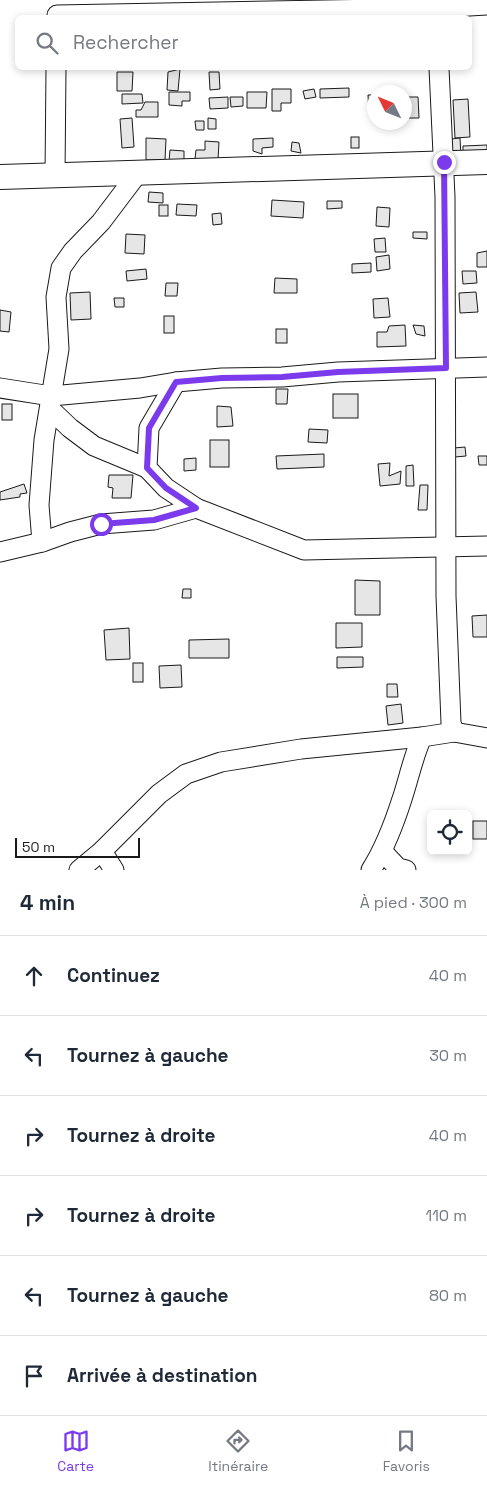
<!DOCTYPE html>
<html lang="fr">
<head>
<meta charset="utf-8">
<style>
	:root { --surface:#fff; --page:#f2f2f3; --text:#1f2937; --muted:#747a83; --line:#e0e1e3; --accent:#7c3aed }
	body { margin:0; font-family:"Space Grotesk",sans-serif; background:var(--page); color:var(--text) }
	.controls { position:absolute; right:15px; bottom:15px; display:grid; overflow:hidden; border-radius:8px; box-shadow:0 2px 8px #0003 }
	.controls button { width:45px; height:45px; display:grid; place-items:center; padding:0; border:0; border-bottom:1px solid var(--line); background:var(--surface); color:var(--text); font:25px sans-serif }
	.compass { position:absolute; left:367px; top:85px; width:45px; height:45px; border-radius:50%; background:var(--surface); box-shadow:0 2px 8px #0003; rotate:313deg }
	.scale { position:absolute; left:15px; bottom:12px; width:125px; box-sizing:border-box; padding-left:5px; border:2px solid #1a1a1a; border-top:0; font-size:14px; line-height:18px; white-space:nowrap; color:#1a1a1a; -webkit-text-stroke:4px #fff; paint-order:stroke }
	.stop { position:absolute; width:15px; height:15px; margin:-11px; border:4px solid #7c3aed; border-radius:50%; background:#fff }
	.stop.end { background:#7c3aed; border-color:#fff; box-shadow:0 1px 5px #0008 }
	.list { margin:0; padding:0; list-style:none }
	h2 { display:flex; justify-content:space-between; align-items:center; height:65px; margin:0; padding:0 20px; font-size:21px }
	h2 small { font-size:16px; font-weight:400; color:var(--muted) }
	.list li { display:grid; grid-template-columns:32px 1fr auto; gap:15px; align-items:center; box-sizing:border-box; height:80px; padding:0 20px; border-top:1px solid var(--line) }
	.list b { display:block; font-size:19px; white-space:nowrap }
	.list em { font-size:16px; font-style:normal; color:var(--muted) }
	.icon { flex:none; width:28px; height:28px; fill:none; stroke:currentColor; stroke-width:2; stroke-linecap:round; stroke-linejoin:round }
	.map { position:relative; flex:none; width:487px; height:870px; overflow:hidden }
	.search { position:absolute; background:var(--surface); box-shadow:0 2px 8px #0003; left:15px; right:15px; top:15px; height:55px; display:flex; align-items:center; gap:12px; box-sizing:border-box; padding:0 18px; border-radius:8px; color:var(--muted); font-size:19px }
	.sheet { height:545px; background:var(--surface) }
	nav { display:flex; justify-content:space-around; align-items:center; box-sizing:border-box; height:70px; border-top:1px solid var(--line); background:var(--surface); font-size:14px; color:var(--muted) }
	nav a { display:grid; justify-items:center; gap:2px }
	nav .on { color:var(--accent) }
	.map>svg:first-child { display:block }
	.building { fill:#e6e6e6; stroke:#1a1a1a }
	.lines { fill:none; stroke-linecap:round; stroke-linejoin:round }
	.minor-casing { stroke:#1a1a1a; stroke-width:21 }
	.major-casing { stroke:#1a1a1a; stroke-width:26 }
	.minor { stroke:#fff; stroke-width:19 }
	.major { stroke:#fff; stroke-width:24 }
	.route { stroke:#7c3aed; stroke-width:6 }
</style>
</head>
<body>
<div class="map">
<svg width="487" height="870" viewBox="0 0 487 870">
	<rect width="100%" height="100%" fill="#fff"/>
	<!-- building -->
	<g class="building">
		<path d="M180,69L178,91L167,90L168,72Z"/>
		<path d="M117,72H133L132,91H117Z"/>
		<path d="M209,72H219L220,89L210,90Z"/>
		<path d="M349,88V97L320,98V89Z"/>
		<path d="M272,89H291V103H281V111H272Z"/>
		<path d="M314,89L316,97L305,99L303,91Z"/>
		<path d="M169,92H190V101H182V106L169,105Z"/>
		<path d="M247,92H267L266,108H247Z"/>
		<path d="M122,94H142L143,103L122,104Z"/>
		<path d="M368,95H374V114H369Z"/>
		<path d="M228,97V108L210,109L209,98Z"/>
		<path d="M230,97H243V106L231,107Z"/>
		<path d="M404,97H418L419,118H404Z"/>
		<path d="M468,99L470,137L455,138L453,100Z"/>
		<path d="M145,102H158V117H136V110H141Z"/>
		<path d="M132,118L134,147L122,148L120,119Z"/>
		<path d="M208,118L216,119V129H208Z"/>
		<path d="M195,121H204V130H196Z"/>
		<rect x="351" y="137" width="8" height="11"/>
		<path d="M146,138L166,139L165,160H146Z"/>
		<path d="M273,138V147L262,148V154L253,151V139Z"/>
		<path d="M460,138L461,157L452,158L451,139Z"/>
		<path d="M205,141L219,142L218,160L195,159L196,150H205Z"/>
		<path d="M292,142L299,143L301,153L291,151Z"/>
		<path d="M487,145V152L463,154V146Z"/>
		<path d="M170,150L184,151V162L169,161Z"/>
		<path d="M149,192L163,193V203L148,202Z"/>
		<path d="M272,200L304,202L303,218L271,216Z"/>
		<path d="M327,201H342V208L327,209Z"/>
		<path d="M177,204L197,205L196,216L176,215Z"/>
		<rect x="159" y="205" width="9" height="11"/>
		<path d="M377,207L390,208L389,227L376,226Z"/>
		<path d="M221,213L222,224L213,225L212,214Z"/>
		<path d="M413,232H427V239L413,238Z"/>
		<path d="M126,234L145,235L144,254L125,253Z"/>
		<path d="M385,238L386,252H375L374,239Z"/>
		<path d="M487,251V267H477V253Z"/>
		<path d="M389,255L390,269L377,271L376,257Z"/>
		<path d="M371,263V272L352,273V264Z"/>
		<path d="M146,269L147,279L127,281L126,271Z"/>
		<path d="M462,271H476L477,283L463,284Z"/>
		<path d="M275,278L297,279V293H274Z"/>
		<path d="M166,283H178L177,296H165Z"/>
		<path d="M90,292L91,319L71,320L70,293Z"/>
		<path d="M476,292L478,312L460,313L459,293Z"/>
		<path d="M114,298H124V307H115Z"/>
		<path d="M388,298L390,317L374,318L373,299Z"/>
		<path d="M0,310L11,312L9,332L0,331Z"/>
		<rect x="164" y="316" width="10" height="17"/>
		<path d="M405,325L406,346L377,347V332H387L389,326Z"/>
		<path d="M413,325L424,326L425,336L416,334Z"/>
		<rect x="276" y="329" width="11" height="14"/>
		<path d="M276,389H288L287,404H276Z"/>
		<rect x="333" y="394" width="25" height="24"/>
		<rect x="2" y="404" width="10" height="16"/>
		<path d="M217,406L231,407L233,426L217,427Z"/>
		<path d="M309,429L328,430L327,443L308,442Z"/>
		<rect x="210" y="440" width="19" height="27"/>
		<path d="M465,447L466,456L455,457L454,448Z"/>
		<path d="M324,454V467L277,469L276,456Z"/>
		<path d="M478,456H487V465H479Z"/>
		<path d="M196,458V470L184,471V459Z"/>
		<path d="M390,463L389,476L401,471L400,484L380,486L378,464Z"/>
		<path d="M413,465L414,486H406V466Z"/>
		<path d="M109,475H133L131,498H112L113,488L108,487Z"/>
		<path d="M24,484L27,493L20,494V497L0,500V492Z"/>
		<path d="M420,485H428L427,510H418Z"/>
		<path d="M355,580L380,581V615H355Z"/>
		<path d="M183,589H191V598H182Z"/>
		<path d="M487,615V637H473L472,616Z"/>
		<path d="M336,623H362V647L336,648Z"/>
		<path d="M129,628L130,659L106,660L104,630Z"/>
		<path d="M229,639V658H189V640Z"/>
		<path d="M337,657H363V667L337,668Z"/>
		<rect x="133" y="663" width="10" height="19"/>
		<path d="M181,665L182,687L160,688L159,666Z"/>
		<path d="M387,684H397L398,697H387Z"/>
		<path d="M401,704L403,723L388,725L386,706Z"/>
		<rect x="473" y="821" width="14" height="18"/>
	</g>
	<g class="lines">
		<defs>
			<g id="minor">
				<path d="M57,15L435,8L487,5"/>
				<path d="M439,68L445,197L446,596L451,723L454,732L487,738"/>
				<path d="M55,176L56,68"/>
				<path d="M0,388L51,396L140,388L176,382L222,378L282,377L338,372L487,367"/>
				<path d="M50,409L70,428L94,446L147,468"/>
				<path d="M196,508L304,550L487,546"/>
				<path d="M42,542L39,505L44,440L59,349L56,297L61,268L73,251L101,222L138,173"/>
				<path d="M0,552L42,542L70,532L101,524L154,520L196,508L166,488L147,468L149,428L176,382"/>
				<path d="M102,851L114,870"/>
				<path d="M383,852L398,868L406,870"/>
				<path d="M79,870L102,851L159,794L186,774L221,762L301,749L422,737L454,732"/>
				<path d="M371,870C385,848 394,824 402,799C409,778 413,757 422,737"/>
			</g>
			<path id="major" d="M0,177L487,162"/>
		</defs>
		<!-- minor casing -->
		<use href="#minor" class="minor-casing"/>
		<!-- major casing -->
		<use href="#major" class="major-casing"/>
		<!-- minor -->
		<use href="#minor" class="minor"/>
		<!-- major -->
		<use href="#major" class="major"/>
	</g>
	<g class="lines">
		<!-- route -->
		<path class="route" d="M101,524L154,520L196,508L166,488L147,468L149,428L176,382L222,378L282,377L338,372L446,368L444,162"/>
	</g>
</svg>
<div class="controls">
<button><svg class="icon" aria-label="locate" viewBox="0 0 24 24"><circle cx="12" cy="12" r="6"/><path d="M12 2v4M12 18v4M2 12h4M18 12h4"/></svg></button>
</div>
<svg class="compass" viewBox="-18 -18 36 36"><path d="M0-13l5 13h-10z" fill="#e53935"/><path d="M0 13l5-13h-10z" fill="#747a83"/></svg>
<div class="scale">50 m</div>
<div class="stop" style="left:101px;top:524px"></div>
<div class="stop end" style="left:444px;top:162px"></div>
<div class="search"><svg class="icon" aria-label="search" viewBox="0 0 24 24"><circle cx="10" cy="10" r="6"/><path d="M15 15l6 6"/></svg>Rechercher</div>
</div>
<section class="sheet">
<h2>4 min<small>À pied · 300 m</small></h2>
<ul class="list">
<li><svg class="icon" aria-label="ahead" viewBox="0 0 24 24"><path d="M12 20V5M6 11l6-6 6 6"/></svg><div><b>Continuez</b></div><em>40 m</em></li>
<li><svg class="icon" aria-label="left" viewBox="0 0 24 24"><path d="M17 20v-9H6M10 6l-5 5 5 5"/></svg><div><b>Tournez à gauche</b></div><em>30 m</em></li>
<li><svg class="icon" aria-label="right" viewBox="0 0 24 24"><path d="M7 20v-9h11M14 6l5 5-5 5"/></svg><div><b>Tournez à droite</b></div><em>40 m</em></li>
<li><svg class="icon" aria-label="right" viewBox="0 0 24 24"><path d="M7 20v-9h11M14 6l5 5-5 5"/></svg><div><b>Tournez à droite</b></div><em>110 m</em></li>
<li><svg class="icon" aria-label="left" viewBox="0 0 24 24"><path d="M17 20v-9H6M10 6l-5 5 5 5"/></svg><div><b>Tournez à gauche</b></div><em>80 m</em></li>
<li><svg class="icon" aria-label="arrive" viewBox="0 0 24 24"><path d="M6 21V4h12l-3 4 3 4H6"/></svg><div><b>Arrivée à destination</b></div></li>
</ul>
</section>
<nav>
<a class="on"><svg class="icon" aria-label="map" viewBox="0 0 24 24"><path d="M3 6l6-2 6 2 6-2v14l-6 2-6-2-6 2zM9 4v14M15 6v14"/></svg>Carte</a>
<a><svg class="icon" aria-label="directions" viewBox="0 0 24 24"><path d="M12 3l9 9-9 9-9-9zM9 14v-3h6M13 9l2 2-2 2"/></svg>Itinéraire</a>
<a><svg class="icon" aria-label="saved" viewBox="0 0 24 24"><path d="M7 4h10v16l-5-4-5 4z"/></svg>Favoris</a>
</nav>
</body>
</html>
